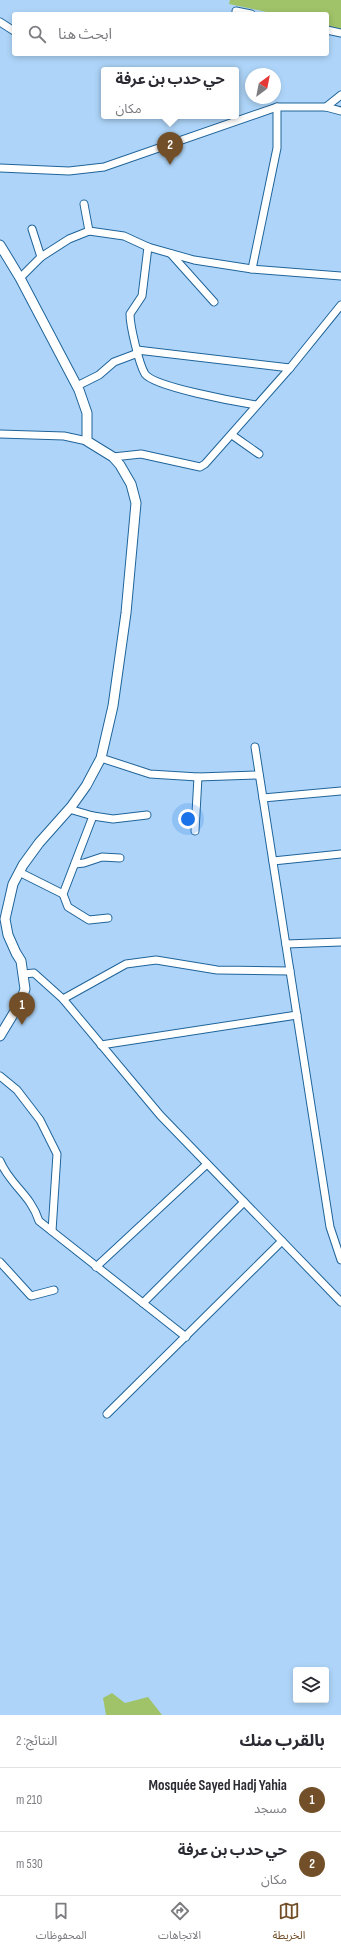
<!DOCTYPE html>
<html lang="ar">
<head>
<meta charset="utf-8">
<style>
	:root { --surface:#fff; --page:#f7f7f7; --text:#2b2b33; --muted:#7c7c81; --line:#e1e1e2; --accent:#724f28 }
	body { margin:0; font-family:"Sofia Sans Condensed","Noto Sans Arabic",sans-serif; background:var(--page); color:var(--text); direction:rtl }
	.controls { position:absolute; right:12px; bottom:12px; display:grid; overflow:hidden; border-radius:4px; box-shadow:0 2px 6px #0003 }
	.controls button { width:36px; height:36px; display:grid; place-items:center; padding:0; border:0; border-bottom:1px solid var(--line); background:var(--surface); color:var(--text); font:20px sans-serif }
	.compass { position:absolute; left:245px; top:68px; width:36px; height:36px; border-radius:50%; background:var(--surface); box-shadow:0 2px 6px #0003; rotate:32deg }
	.you { position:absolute; left:188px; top:819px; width:14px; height:14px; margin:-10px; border:3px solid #fff; border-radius:50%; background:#1a73e8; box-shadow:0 0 0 6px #1a73e833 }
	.badge { display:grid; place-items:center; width:26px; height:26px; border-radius:50%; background:var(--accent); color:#fff; font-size:13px; font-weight:700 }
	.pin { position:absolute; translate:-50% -33px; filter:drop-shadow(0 1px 2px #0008) }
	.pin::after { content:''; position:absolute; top:21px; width:14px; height:12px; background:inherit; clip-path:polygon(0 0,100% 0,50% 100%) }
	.popup { position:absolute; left:101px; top:67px; width:138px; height:52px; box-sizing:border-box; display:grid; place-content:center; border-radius:4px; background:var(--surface); filter:drop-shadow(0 1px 3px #0005); font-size:13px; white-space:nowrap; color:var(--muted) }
	.popup b { font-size:15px; color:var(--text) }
	.popup::after { content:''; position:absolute; left:50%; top:100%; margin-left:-8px; border:8px solid transparent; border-top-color:var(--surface) }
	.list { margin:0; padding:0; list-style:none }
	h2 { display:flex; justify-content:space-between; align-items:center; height:52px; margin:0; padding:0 16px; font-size:17px }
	h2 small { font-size:13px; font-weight:400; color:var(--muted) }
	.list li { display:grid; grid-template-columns:26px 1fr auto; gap:12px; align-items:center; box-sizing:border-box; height:64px; padding:0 16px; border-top:1px solid var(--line) }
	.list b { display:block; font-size:15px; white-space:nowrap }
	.list p { margin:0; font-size:13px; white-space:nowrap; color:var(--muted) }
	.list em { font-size:13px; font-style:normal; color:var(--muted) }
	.icon { flex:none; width:22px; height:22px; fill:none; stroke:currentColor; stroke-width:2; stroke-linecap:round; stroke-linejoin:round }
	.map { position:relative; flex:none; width:341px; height:1715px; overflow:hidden; direction:ltr }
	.search { position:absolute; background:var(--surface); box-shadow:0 2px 6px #0003; left:12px; right:12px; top:12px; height:44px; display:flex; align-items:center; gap:10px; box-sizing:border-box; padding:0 14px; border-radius:4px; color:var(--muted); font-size:15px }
	.sheet { height:180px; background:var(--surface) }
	nav { display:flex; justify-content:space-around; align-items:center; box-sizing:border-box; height:56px; border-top:1px solid var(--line); background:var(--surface); font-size:11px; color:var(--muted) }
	nav a { display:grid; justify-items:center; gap:2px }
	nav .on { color:var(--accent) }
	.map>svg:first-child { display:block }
	.green { fill:#a0c369 }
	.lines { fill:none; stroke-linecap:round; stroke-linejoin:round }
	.minor-casing { stroke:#1f649a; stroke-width:9 }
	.tertiary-casing { stroke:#1f649a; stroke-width:11 }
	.minor { stroke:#fff; stroke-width:7 }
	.tertiary { stroke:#fff; stroke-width:9 }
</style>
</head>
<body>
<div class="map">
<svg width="341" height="1715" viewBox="0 0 341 1715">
	<rect width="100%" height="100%" fill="#aed5f9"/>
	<!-- green -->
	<g class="green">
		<path d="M230,0H341V29L327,26V14H276L229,4Z"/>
		<path d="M112,1693L125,1703L148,1697L162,1715H106L103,1698Z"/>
	</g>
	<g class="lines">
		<defs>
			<g id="minor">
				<path d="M236,11L251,14"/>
				<path d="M0,22L14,31"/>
				<path d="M327,30L341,33"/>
				<path d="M326,107L341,95"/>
				<path d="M0,168L69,171L104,167L277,107H326L341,111"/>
				<path d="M84,204L89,231"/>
				<path d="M32,229L41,257"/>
				<path d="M148,247L142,296L130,314C130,326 139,364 145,374C154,387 238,402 256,405"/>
				<path d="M171,254L214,302"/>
				<path d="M252,269L277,148V107"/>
				<path d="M20,278L41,257L69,239L89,231L124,236L148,247L194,260L252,269L341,276"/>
				<path d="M137,350L290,368"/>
				<path d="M77,386L99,375L114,362L138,353"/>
				<path d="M0,434L64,436L87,441"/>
				<path d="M232,435L259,454"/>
				<path d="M113,457L141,454L200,467L205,464L290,368L341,305"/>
				<path d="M255,747L330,1227L341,1260"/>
				<path d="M101,758L150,774L198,777L259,775"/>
				<path d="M263,798L341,791"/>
				<path d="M69,809L93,816L113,819L147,815"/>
				<path d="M93,816L63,894L68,907L89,920L108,918"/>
				<path d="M195,831L198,777"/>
				<path d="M273,861L341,854"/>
				<path d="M75,864L84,863L102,857L120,858"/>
				<path d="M19,872L63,894"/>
				<path d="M286,944L341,942"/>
				<path d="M24,974L34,973L63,999L160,1115L341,1302"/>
				<path d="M63,999L126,964L156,960L217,970L290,971"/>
				<path d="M101,1045L297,1015"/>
				<path d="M0,1076L17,1090L40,1120L57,1154L52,1231"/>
				<path d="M0,1161C10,1185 31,1195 39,1221L186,1337"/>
				<path d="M0,1262L31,1296L54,1290"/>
				<path d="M96,1267L207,1164"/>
				<path d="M143,1303L244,1202"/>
				<path d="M107,1414L282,1241"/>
			</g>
			<path id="tertiary" d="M0,245L20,278L79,390L87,413V441L113,457L120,465L131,484L136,503L126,613L113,706L101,758L86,786L71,807L39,843L23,865L13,884L5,919L8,935L16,953L21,961L25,989L21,1001L0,1036"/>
		</defs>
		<!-- minor casing -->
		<use href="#minor" class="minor-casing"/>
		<!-- tertiary casing -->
		<use href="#tertiary" class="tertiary-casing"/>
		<!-- minor -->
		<use href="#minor" class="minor"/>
		<!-- tertiary -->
		<use href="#tertiary" class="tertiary"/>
	</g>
</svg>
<div class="controls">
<button><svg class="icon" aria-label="layers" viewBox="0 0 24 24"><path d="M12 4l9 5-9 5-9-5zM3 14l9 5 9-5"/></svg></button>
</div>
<svg class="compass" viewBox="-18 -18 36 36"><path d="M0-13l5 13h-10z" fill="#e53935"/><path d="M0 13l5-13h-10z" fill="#7c7c81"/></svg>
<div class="you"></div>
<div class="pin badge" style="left:22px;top:1025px">1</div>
<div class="pin badge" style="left:170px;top:165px">2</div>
<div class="popup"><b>حي حدب بن عرفة</b>مكان</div>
<div class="search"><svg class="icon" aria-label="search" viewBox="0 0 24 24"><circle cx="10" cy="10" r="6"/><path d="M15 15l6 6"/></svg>ابحث هنا</div>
</div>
<section class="sheet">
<h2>بالقرب منك<small>النتائج: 2</small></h2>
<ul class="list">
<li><span class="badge">1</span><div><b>Mosquée Sayed Hadj Yahia</b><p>مسجد</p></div><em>210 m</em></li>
<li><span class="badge">2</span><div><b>حي حدب بن عرفة</b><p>مكان</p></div><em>530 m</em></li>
</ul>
</section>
<nav>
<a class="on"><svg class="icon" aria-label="map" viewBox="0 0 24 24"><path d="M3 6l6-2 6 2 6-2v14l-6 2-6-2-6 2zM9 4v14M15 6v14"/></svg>الخريطة</a>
<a><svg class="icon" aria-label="directions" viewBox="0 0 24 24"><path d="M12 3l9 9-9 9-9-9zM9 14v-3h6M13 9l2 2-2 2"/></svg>الاتجاهات</a>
<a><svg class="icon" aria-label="saved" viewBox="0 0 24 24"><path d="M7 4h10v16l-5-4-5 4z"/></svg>المحفوظات</a>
</nav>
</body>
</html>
